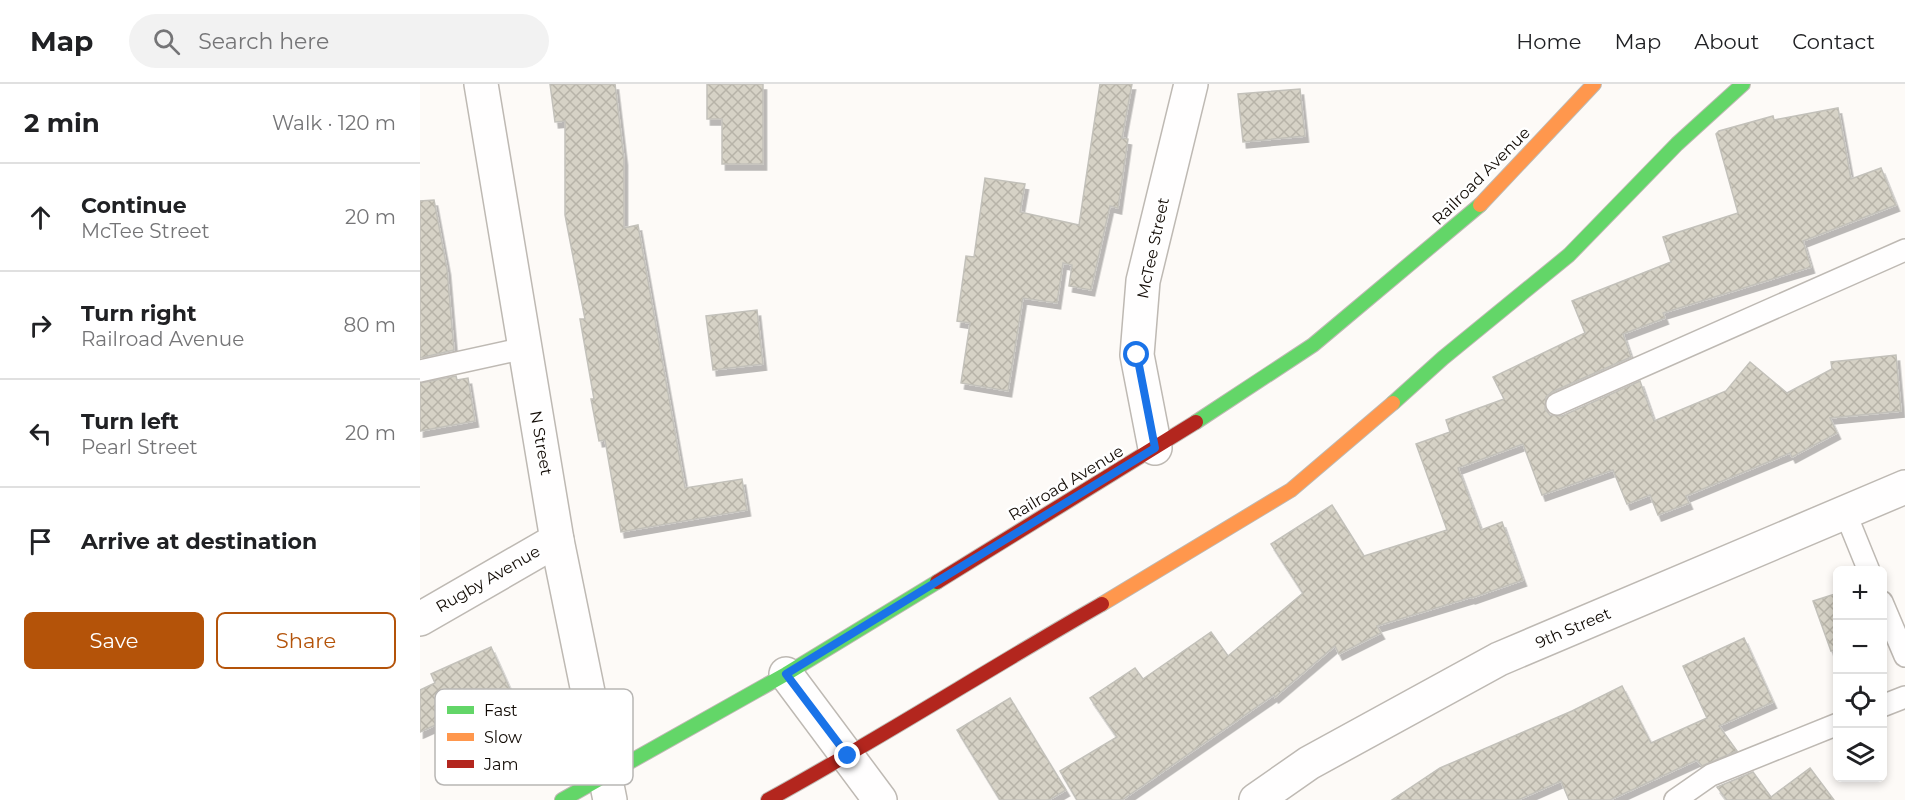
<!DOCTYPE html>
<html lang="en">
<head>
<meta charset="utf-8">
<style>
	:root { --surface:#fff; --page:#f2f2f2; --text:#202124; --muted:#757577; --line:#e0e0e0; --accent:#b45309 }
	body { margin:0; font-family:Montserrat,sans-serif; background:var(--page); color:var(--text) }
	.controls { position:absolute; right:18px; bottom:18px; display:grid; overflow:hidden; border-radius:9px; box-shadow:0 3px 9px #0003 }
	.controls button { width:54px; height:54px; display:grid; place-items:center; padding:0; border:0; border-bottom:2px solid var(--line); background:var(--surface); color:var(--text); font:30px sans-serif }
	.stop { position:absolute; width:18px; height:18px; margin:-14px; border:4px solid #1a73e8; border-radius:50%; background:#fff }
	.stop.end { background:#1a73e8; border-color:#fff; box-shadow:0 2px 6px #0008 }
	.list { margin:0; padding:0; list-style:none }
	h2 { display:flex; justify-content:space-between; align-items:center; height:78px; margin:0; padding:0 24px; font-size:26px }
	h2 small { font-size:20px; font-weight:400; color:var(--muted) }
	.list li { display:grid; grid-template-columns:39px 1fr auto; gap:18px; align-items:center; box-sizing:border-box; height:108px; padding:0 24px; border-top:2px solid var(--line) }
	.list b { display:block; font-size:22px; white-space:nowrap }
	.list p { margin:0; font-size:20px; white-space:nowrap; color:var(--muted) }
	.list em { font-size:20px; font-style:normal; color:var(--muted) }
	.actions { display:flex; gap:12px; padding:18px 24px }
	.actions a { flex:1; padding:14px 0; border:2px solid var(--accent); border-radius:9px; text-align:center; font-size:21px; color:var(--accent) }
	.actions .main { background:var(--accent); color:#fff }
	.icon { flex:none; width:33px; height:33px; fill:none; stroke:currentColor; stroke-width:2; stroke-linecap:round; stroke-linejoin:round }
	.map { position:relative; flex:none; width:1485px; height:716px; overflow:hidden }
	header { display:flex; align-items:center; gap:36px; box-sizing:border-box; height:84px; padding:0 30px; background:var(--surface); border-bottom:2px solid var(--line) }
	header strong { font-size:28px }
	nav { display:flex; gap:33px; margin-inline-start:auto; font-size:21px }
	.search { width:420px; height:54px; background:var(--page); display:flex; align-items:center; gap:15px; box-sizing:border-box; padding:0 21px; border-radius:33px; color:var(--muted); font-size:22px }
	main { display:flex }
	aside { flex:1; background:var(--surface) }
	.map>svg:first-child { display:block }
	.building { fill:url(#building-cross-hatch); stroke:#c3c1ba; stroke-width:1.5; filter:url(#shadow) }
	.lines { fill:none; stroke-linecap:round; stroke-linejoin:round }
	.lane-casing { stroke:#beb9b3; stroke-width:24 }
	.street-casing { stroke:#beb9b3; stroke-width:36 }
	.fast-casing { stroke:#beb9b3; stroke-width:16 }
	.slow-casing { stroke:#beb9b3; stroke-width:16 }
	.jam-casing { stroke:#beb9b3; stroke-width:16 }
	.lane { stroke:#fffefe; stroke-width:21 }
	.street { stroke:#fffefe; stroke-width:33 }
	.fast { stroke:#63d668; stroke-width:14 }
	.slow { stroke:#ff974d; stroke-width:14 }
	.jam { stroke:#b3261e; stroke-width:14 }
	.route { stroke:#1a73e8; stroke-width:8 }
	.labels { text-anchor:middle; dominant-baseline:central; stroke-width:5; stroke-linejoin:round; paint-order:stroke }
	.street-label { font-size:16px; fill:#110a04; stroke:#fff }
	.key { fill:#fff; stroke:#b8b6b4; stroke-width:1.5 }
	.key-label { font-size:16px; fill:#110a04 }
</style>
</head>
<body>
<header>
<strong>Map</strong>
<div class="search"><svg class="icon" aria-label="search" viewBox="0 0 24 24"><circle cx="10" cy="10" r="6"/><path d="M15 15l6 6"/></svg>Search here</div>
<nav><a>Home</a><a>Map</a><a>About</a><a>Contact</a></nav>
</header>
<main>
<aside>
<h2>2 min<small>Walk · 120 m</small></h2>
<ul class="list">
<li><svg class="icon" aria-label="ahead" viewBox="0 0 24 24"><path d="M12 20V5M6 11l6-6 6 6"/></svg><div><b>Continue</b><p>McTee Street</p></div><em>20 m</em></li>
<li><svg class="icon" aria-label="right" viewBox="0 0 24 24"><path d="M7 20v-9h11M14 6l5 5-5 5"/></svg><div><b>Turn right</b><p>Railroad Avenue</p></div><em>80 m</em></li>
<li><svg class="icon" aria-label="left" viewBox="0 0 24 24"><path d="M17 20v-9H6M10 6l-5 5 5 5"/></svg><div><b>Turn left</b><p>Pearl Street</p></div><em>20 m</em></li>
<li><svg class="icon" aria-label="arrive" viewBox="0 0 24 24"><path d="M6 21V4h12l-3 4 3 4H6"/></svg><div><b>Arrive at destination</b></div></li>
</ul>
<div class="actions"><a class="main">Save</a><a>Share</a></div>
</aside>
<div class="map">
<svg width="1485" height="716" viewBox="0 0 1485 716">
	<defs>
		<pattern id="building-cross-hatch" width="8" height="8" patternUnits="userSpaceOnUse" patternTransform="scale(1.5)"><rect width="8" height="8" fill="#d6d2c6"/><path d="M0 0l8 8M0 8l8-8" fill="none" stroke="#b7b3a8"/></pattern>
		<filter id="shadow"><feDropShadow dx="3.5" dy="6" stdDeviation="0" flood-color="#0004"/></filter>
	</defs>
	<rect width="100%" height="100%" fill="#fdfaf7"/>
	<!-- building -->
	<g class="building">
		<path d="M130,0H195L204,75V144L218,141L265,404L322,395L327,426L201,448L185,356L179,357L171,315H174L160,235H165L145,131V37L135,38Z"/>
		<path d="M287,0H343V80H302V35H287Z"/>
		<path d="M680,0H712L702,54L708,55L698,124L690,122L671,206L649,202L652,181L643,179L637,219L603,214L588,307L541,299L550,239L537,237L546,172L554,173L565,94L605,100L600,128L659,141Z"/>
		<path d="M880,5L885,52L823,58L818,10Z"/>
		<path d="M1418,24L1431,95L1461,84L1476,121L1383,157L1391,183L1243,229L1245,234L1203,250L1211,273L1132,308L1126,313L1125,325L1130,331L1142,332L1220,297L1234,337L1306,307L1330,278L1367,309L1412,285L1411,278L1476,271L1481,327L1410,334L1417,349L1372,373L1370,369L1266,412L1269,419L1238,431L1230,411L1207,420L1193,386L1122,411L1103,360L1038,384L1061,446L1082,438L1103,496L1052,514V513L957,542L961,549L919,570L915,562L855,613L854,611L702,716H657L640,687L697,653L670,614L715,584L723,595L791,548L808,572L883,509L851,460L912,421L944,472L1027,446L996,360L1030,348L1026,336L1084,315L1073,293L1165,249L1152,217L1251,178L1243,153L1318,129L1296,50L1299,47L1353,32L1354,36Z"/>
		<path d="M14,116L27,185L34,266L0,274V117Z"/>
		<path d="M337,226L343,280L293,286L286,232Z"/>
		<path d="M36,292L37,296L48,294L55,337L0,347V299Z"/>
		<path d="M1418,509V565L1411,567L1393,517Z"/>
		<path d="M1324,554L1353,618L1299,642L1317,667L1282,682L1277,676L1190,716H1149L1141,697L1098,716H972L1020,684L1152,627L1202,602L1231,659L1287,634L1263,582Z"/>
		<path d="M71,563L93,612L34,639L31,634L0,648V606L15,599L11,590Z"/>
		<path d="M590,614L646,706L629,716H580L537,646Z"/>
		<path d="M1390,684L1414,716H1307L1297,703L1333,688L1351,713Z"/>
	</g>
	<g class="lines">
		<defs>
			<g id="lane">
				<path d="M0,287L105,264"/>
				<path d="M1137,320L1485,166"/>
				<path d="M1425,428L1449,487"/>
				<path d="M1462,518L1485,572"/>
				<path d="M1462,622L1485,613"/>
				<path d="M1255,716L1291,691L1418,640"/>
			</g>
			<g id="street">
				<path d="M61,0L137,456L190,716"/>
				<path d="M735,364L717,271L723,197L771,0"/>
				<path d="M0,535L137,456"/>
				<path d="M366,590L460,716"/>
				<path d="M836,716L889,679L1079,575L1485,403"/>
			</g>
			<g id="fast">
				<path d="M973,319L1023,274L1149,171L1257,60L1323,0"/>
				<path d="M776,338L893,261L1060,121"/>
				<path d="M142,716L366,590L517,498"/>
			</g>
			<g id="slow">
				<path d="M1060,121L1174,0"/>
				<path d="M682,520L871,406L973,319"/>
			</g>
			<g id="jam">
				<path d="M517,498L776,338"/>
				<path d="M348,716C461,654 570,584 682,520"/>
			</g>
		</defs>
		<!-- lane casing -->
		<use href="#lane" class="lane-casing"/>
		<!-- street casing -->
		<use href="#street" class="street-casing"/>
		<!-- fast casing -->
		<use href="#fast" class="fast-casing"/>
		<!-- slow casing -->
		<use href="#slow" class="slow-casing"/>
		<!-- jam casing -->
		<use href="#jam" class="jam-casing"/>
		<!-- lane -->
		<use href="#lane" class="lane"/>
		<!-- street -->
		<use href="#street" class="street"/>
		<!-- fast -->
		<use href="#fast" class="fast"/>
		<!-- slow -->
		<use href="#slow" class="slow"/>
		<!-- jam -->
		<use href="#jam" class="jam"/>
	</g>
	<g class="lines">
		<!-- route -->
		<path class="route" d="M428,672L366,590L735,364L717,271"/>
	</g>
	<g class="labels">
		<!-- street labels -->
		<g class="street-label">
			<text transform="translate(1061 92) rotate(-45)">Railroad Avenue</text>
			<text transform="translate(733 164) rotate(-78)">McTee Street</text>
			<text transform="translate(121 359) rotate(80)">N Street</text>
			<text transform="translate(646 399) rotate(-31)">Railroad Avenue</text>
			<text transform="translate(68 495) rotate(-30)">Rugby Avenue</text>
			<text transform="translate(1153 544) rotate(-23)">9th Street</text>
		</g>
	</g>
	<!-- legend -->
	<rect x="15" y="605" width="198" height="96" rx="9" class="key"/>
	<rect x="27" y="622" width="27" height="8" fill="#63d668"/>
	<rect x="27" y="649" width="27" height="8" fill="#ff974d"/>
	<rect x="27" y="676" width="27" height="8" fill="#b3261e"/>
	<g class="key-label">
		<text x="64" y="632">Fast</text>
		<text x="64" y="659">Slow</text>
		<text x="64" y="686">Jam</text>
	</g>
</svg>
<div class="controls">
<button>+</button>
<button>−</button>
<button><svg class="icon" aria-label="locate" viewBox="0 0 24 24"><circle cx="12" cy="12" r="6"/><path d="M12 2v4M12 18v4M2 12h4M18 12h4"/></svg></button>
<button><svg class="icon" aria-label="layers" viewBox="0 0 24 24"><path d="M12 4l9 5-9 5-9-5zM3 14l9 5 9-5"/></svg></button>
</div>
<div class="stop" style="left:717px;top:271px"></div>
<div class="stop end" style="left:428px;top:672px"></div>
</div>
</main>
</body>
</html>
